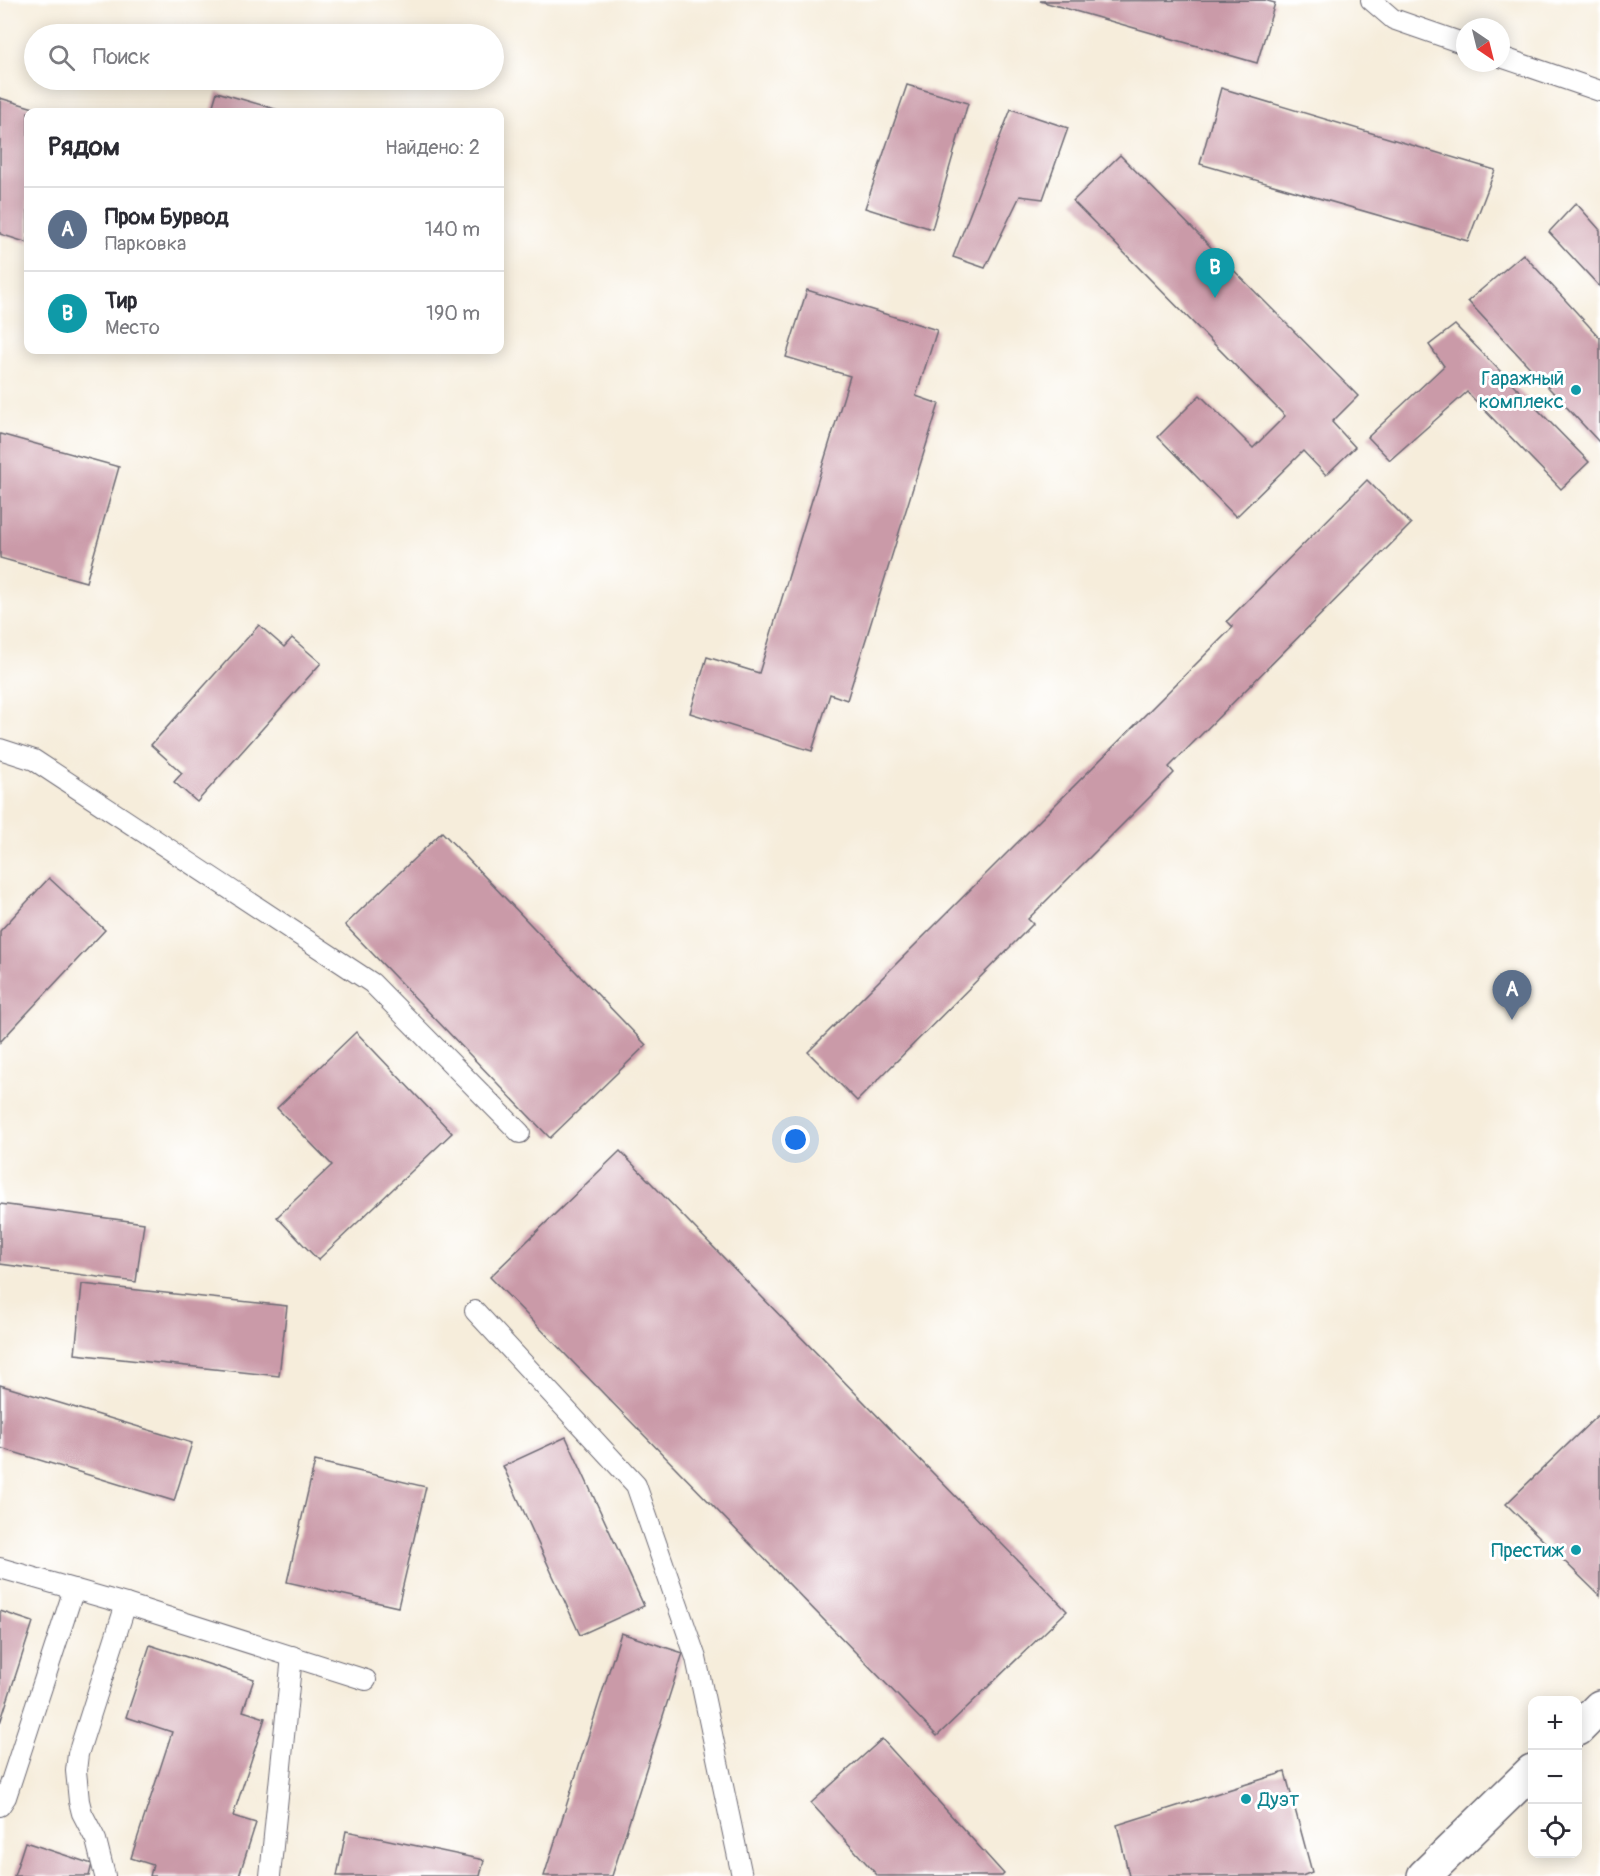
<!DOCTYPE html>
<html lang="ru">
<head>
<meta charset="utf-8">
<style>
	:root { --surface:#fff; --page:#f7f7f7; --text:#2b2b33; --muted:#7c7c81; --line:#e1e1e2; --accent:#7c3aed }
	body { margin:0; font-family:Pangolin,sans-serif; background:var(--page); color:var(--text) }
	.controls { position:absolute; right:18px; bottom:18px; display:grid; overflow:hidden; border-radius:12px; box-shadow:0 3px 15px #0003 }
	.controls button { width:54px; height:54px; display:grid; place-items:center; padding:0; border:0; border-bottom:2px solid var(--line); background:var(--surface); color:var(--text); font:30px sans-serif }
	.compass { position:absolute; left:1456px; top:18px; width:54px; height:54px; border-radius:50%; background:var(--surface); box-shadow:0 3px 15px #0003; rotate:145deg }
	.you { position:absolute; left:796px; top:1140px; width:21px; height:21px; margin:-15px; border:4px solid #fff; border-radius:50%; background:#1a73e8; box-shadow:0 0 0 9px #1a73e833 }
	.badge { display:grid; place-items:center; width:39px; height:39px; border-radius:50%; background:var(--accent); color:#fff; font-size:20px; font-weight:700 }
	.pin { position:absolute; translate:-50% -50px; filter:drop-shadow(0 2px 3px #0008) }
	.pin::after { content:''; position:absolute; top:32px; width:21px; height:18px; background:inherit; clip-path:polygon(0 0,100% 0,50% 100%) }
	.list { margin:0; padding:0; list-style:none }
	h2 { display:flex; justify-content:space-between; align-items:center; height:78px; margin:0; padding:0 24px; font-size:26px }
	h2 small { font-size:20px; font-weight:400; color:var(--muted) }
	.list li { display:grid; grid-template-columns:39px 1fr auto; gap:18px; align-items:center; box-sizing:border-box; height:84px; padding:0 24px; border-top:2px solid var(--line) }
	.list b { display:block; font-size:22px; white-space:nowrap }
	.list p { margin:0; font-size:20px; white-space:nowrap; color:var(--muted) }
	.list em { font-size:20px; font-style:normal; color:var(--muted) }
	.icon { flex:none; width:33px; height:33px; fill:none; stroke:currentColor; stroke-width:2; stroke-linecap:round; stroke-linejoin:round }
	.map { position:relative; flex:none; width:1600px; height:1876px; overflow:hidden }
	.search { position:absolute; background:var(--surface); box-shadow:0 3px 15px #0003; left:24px; top:24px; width:480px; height:66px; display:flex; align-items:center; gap:15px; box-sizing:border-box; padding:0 21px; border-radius:33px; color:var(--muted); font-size:22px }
	.panel { position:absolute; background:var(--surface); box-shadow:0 3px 15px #0003; left:24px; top:108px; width:480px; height:246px; border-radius:12px }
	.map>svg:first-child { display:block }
	.building { fill:#ca9aa8 }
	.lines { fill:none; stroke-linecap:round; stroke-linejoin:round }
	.service-casing { stroke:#6c6973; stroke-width:22 }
	.tertiary-casing { stroke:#6c6973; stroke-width:36 }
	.service { stroke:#fff; stroke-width:20 }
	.tertiary { stroke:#fff; stroke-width:33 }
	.culture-dot { fill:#0f9aa8; stroke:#fff; stroke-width:2 }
	.labels { text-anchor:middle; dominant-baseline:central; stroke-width:6; stroke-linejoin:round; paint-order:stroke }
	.culture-label { font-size:20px; fill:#0d838f; stroke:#fff; text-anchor:end }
</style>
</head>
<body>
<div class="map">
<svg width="1600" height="1876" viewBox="0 0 1600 1876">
	<rect width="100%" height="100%" fill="#fff"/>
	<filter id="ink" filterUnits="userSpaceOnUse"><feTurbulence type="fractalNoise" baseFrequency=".0167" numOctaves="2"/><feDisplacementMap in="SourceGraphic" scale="12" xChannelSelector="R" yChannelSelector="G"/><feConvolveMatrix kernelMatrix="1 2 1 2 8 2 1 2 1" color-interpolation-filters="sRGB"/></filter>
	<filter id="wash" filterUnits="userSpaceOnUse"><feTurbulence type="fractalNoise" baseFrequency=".008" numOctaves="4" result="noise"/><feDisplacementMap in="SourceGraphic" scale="24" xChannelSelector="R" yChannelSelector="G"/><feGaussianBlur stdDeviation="1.35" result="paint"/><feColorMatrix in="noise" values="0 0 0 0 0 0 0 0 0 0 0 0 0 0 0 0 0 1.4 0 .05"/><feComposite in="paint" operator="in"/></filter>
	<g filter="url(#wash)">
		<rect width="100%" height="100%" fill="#f6eddb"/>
		<g id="blocks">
			<!-- building -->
			<g class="building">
				<path d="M1264,0L1275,3L1257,63L1040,1Z"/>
				<path d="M907,85L968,103L932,229L865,208Z"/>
				<path d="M1221,88L1495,170L1468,241L1200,164Z"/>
				<path d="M217,92L285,112H211Z"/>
				<path d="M0,98L47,112H28V243L0,234Z"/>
				<path d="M1011,109L1068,128L1043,199L1020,196L985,268L953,257Z"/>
				<path d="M1120,155L1358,396L1332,422L1355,447L1326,475L1303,451L1236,517L1158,437L1200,395L1253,448L1285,416L1073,201Z"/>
				<path d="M1576,203L1600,230V287L1549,232Z"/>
				<path d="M1523,254L1600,338V443L1468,301Z"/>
				<path d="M807,290L937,330L916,396L939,404L847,700L830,694L812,751L690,713L707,657L759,673L850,376L786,357Z"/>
				<path d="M1455,325L1589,462L1561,489L1467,392L1390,460L1368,437L1444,366L1429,345Z"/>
				<path d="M0,434L119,467L86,582L0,558Z"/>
				<path d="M1367,480L1411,524L1169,767L1174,773L1028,919L1033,924L857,1101L808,1052L1233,627L1227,621Z"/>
				<path d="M259,625L284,647L292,638L321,663L197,802L174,782L182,773L151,745Z"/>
				<path d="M442,832L646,1045L550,1138L345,925Z"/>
				<path d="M49,878L105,930L0,1042V931Z"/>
				<path d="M356,1032L452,1133L318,1260L277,1217L332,1165L277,1108Z"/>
				<path d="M620,1151L1067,1611L937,1736L490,1277Z"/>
				<path d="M0,1204L144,1223L136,1282L0,1264Z"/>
				<path d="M82,1284L287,1306L279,1376L75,1354Z"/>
				<path d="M0,1385L192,1443L174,1501L0,1448Z"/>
				<path d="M1600,1413V1596L1506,1504Z"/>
				<path d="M566,1437L644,1606L580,1635L503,1466Z"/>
				<path d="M315,1461L426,1487L398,1607L287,1582Z"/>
				<path d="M0,1611L33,1622L0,1723Z"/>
				<path d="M621,1633L683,1653L612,1876H544Z"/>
				<path d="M150,1645L254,1679L243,1711L265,1718L233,1816L256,1823L239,1876H150L153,1865L131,1858L172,1732L126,1717Z"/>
				<path d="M882,1739L1004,1874L1002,1876H878L811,1803Z"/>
				<path d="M1285,1772L1312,1872L1302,1876H1129L1117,1825Z"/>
				<path d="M346,1831L484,1860L480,1876H337Z"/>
				<path d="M25,1842L92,1864L89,1876H14Z"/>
			</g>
		</g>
	</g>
	<g filter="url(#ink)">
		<use href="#blocks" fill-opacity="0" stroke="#6c6973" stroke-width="1.5"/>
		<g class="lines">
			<defs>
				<g id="service">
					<path d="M1371,0L1393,19L1465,44"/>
					<path d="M1501,57L1600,91"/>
					<path d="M0,749L34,760L372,983L520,1133"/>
					<path d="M475,1311L636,1485L696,1658L742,1876"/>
					<path d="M0,1568L126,1604L366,1680"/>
					<path d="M0,1806L6,1797L74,1589"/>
					<path d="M105,1876L96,1840L82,1813L79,1801L76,1771L78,1754L126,1604"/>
					<path d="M270,1876L292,1656"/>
				</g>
				<g id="tertiary">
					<path d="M1578,1729L1600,1707"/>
					<path d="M1424,1876L1532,1771"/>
				</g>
			</defs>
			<!-- service casing -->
			<use href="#service" class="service-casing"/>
			<!-- tertiary casing -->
			<use href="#tertiary" class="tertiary-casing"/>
			<!-- service -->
			<use href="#service" class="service"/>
			<!-- tertiary -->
			<use href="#tertiary" class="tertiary"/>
		</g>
	</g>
	<!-- markers -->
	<g class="culture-dot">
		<circle cx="1576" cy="390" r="6"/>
		<circle cx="1576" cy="1550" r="6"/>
		<circle cx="1246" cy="1799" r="6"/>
	</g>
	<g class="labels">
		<!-- culture labels -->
		<g class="culture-label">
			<text x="1564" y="378">Гаражный<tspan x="1564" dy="23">комплекс</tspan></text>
			<text x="1564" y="1550">Престиж</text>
			<text x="1258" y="1799" text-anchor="start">Дуэт</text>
		</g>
	</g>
</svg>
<div class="controls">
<button>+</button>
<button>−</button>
<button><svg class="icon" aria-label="locate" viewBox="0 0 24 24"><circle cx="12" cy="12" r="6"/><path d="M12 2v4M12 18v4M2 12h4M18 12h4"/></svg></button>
</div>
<svg class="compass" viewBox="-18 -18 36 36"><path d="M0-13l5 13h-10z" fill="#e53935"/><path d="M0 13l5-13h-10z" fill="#7c7c81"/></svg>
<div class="you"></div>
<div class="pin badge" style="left:1512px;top:1020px;background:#5c6f8a">A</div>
<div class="pin badge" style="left:1215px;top:298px;background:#0f9aa8">B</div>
<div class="search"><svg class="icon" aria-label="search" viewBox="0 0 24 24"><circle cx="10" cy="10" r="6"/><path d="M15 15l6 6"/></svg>Поиск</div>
<section class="panel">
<h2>Рядом<small>Найдено: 2</small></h2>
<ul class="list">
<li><span class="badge" style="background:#5c6f8a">A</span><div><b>Пром Бурвод</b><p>Парковка</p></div><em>140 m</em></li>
<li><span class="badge" style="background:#0f9aa8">B</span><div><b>Тир</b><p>Место</p></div><em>190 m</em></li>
</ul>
</section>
</div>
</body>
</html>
